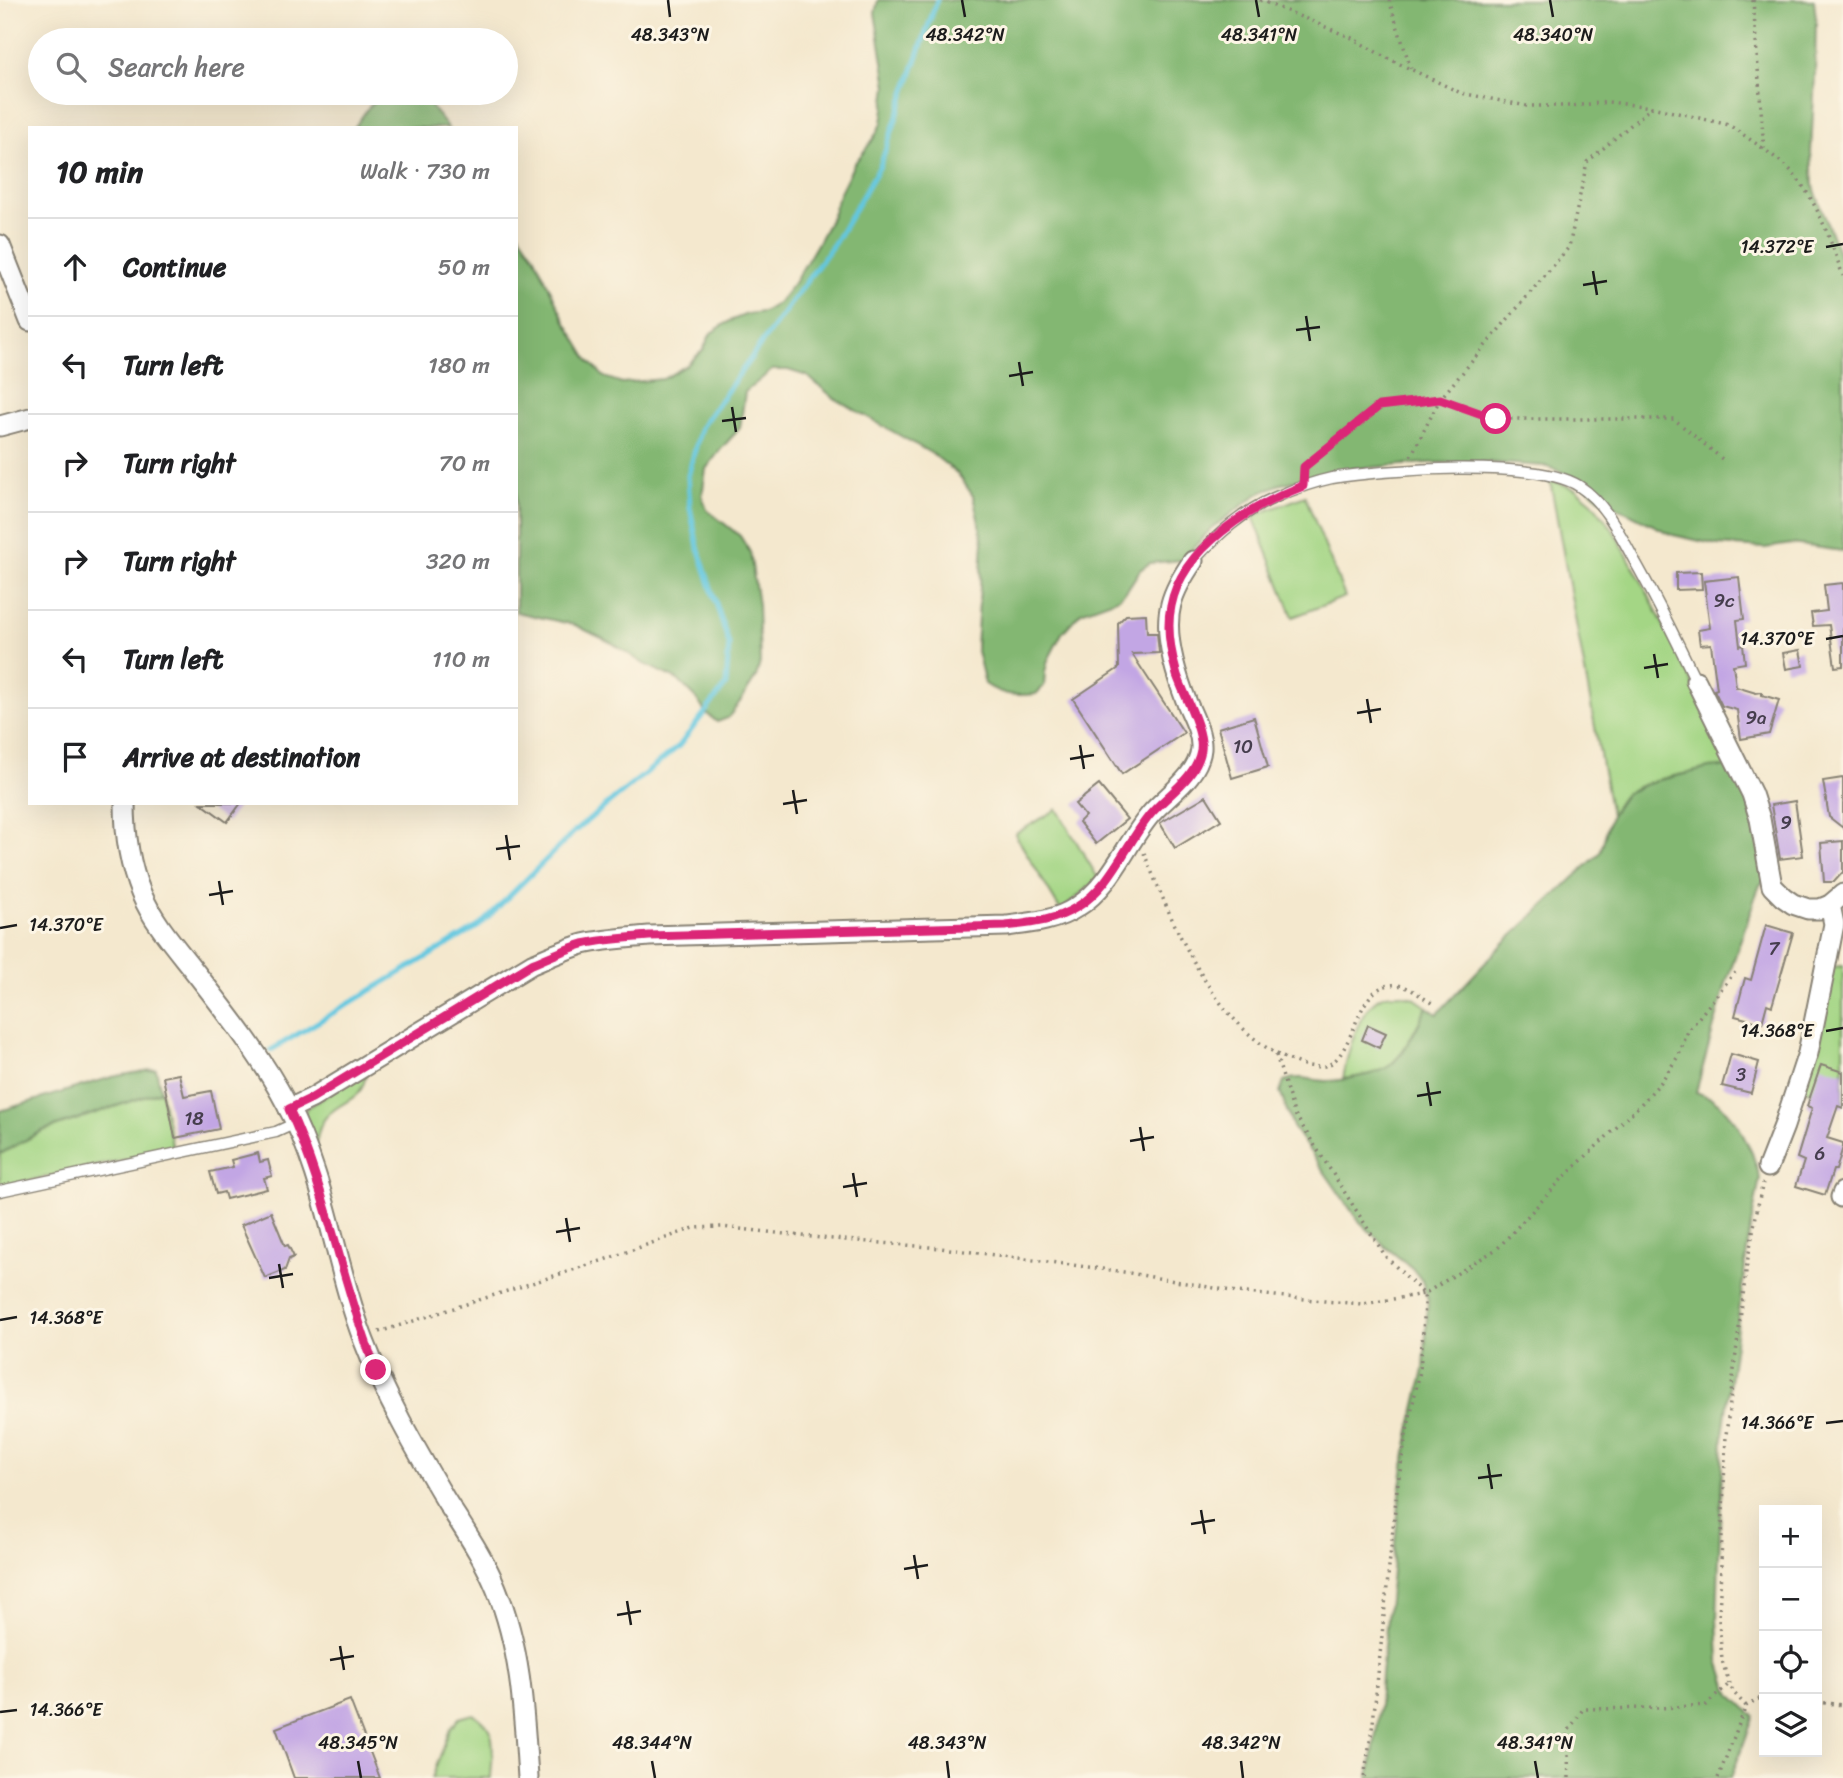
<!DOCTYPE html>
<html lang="en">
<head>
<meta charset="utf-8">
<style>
	:root { --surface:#fff; --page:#f6f6f6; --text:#202124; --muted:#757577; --line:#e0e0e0 }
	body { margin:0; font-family:Sriracha,sans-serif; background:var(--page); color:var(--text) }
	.controls { position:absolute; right:21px; bottom:21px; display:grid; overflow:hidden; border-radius:0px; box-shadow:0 7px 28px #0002 }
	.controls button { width:63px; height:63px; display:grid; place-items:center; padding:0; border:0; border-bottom:2px solid var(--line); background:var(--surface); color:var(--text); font:35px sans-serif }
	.stop { position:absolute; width:21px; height:21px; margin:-16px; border:5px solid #db2777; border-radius:50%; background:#fff }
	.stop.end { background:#db2777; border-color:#fff; box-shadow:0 2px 7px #0008 }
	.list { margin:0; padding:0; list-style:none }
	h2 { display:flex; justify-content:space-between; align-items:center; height:91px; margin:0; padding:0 28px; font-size:30px }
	h2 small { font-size:23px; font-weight:400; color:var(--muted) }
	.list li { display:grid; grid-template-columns:46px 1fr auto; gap:21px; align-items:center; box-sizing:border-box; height:98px; padding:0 28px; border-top:2px solid var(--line) }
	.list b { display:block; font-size:26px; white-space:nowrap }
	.list em { font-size:23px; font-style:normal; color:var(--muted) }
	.icon { flex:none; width:38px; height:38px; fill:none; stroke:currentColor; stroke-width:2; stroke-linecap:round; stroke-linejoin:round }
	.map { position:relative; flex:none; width:1843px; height:1778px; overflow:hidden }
	.search { position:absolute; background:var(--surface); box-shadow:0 7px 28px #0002; left:28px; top:28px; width:490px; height:77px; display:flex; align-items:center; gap:18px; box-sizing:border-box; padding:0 24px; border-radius:38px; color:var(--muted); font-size:26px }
	.panel { position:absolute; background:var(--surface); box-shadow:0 7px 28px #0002; left:28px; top:126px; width:490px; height:679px; border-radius:0px }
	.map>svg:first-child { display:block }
	.green { fill:#a4d685; stroke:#607950; stroke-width:2 }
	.forest { fill:#83b772; stroke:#506a47; stroke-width:2 }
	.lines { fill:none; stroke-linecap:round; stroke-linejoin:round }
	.stream { stroke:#62c7e0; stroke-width:5 }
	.building { fill:#c2a6e4 }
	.service-casing { stroke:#888275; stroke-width:13 }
	.minor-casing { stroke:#888275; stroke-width:23 }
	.path { stroke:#888275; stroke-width:3.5; stroke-dasharray:2 5; stroke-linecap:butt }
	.service { stroke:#fff; stroke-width:10 }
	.minor { stroke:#fff; stroke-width:19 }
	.route { stroke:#db2777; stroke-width:9 }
	.ticks { fill:none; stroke:#1c1c1c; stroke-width:2.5 }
	.labels { text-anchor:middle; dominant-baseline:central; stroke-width:6; stroke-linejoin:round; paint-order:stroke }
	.number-label { font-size:19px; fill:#463e4e }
	.ticks-label { font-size:18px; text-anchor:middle; fill:#1c1c1c; stroke:#fcf5e5; stroke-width:6; stroke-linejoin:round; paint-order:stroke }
</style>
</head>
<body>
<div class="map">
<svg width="1843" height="1778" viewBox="0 0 1843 1778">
	<rect width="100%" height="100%" fill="#fcf5e5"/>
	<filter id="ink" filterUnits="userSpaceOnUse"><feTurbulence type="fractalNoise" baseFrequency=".0143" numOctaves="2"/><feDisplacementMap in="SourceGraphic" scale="14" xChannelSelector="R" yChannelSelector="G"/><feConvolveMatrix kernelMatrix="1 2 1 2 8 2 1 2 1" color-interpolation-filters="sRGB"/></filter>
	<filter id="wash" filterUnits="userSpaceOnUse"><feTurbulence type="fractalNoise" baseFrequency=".00686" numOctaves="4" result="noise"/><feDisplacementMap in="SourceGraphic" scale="28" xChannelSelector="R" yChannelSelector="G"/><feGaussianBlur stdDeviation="1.57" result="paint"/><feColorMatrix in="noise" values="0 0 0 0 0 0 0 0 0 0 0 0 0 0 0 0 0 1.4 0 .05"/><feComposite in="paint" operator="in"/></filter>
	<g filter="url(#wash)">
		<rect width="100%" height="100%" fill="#f4e8ce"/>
		<!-- green -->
		<g class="green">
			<path d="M1550,480L1576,489L1592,502L1613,530L1642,582L1734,766C1708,769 1647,778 1627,793C1620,797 1615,808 1611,815Z"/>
			<path d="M1305,496L1345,597L1293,617L1253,516Z"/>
			<path d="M1057,809L1098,878L1061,911L1015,834Z"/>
			<path d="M1843,966V1103L1802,1089L1831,967Z"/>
			<path d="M1400,994L1414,998L1427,1007C1419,1022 1401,1060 1387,1068C1376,1075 1355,1077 1343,1079C1347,1056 1358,1006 1383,996C1387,994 1395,994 1400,994Z"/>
			<path d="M366,1071C364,1102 344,1098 327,1116C318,1125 317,1141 314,1153L303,1117L306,1109Z"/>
			<path d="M161,1091L173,1149L0,1187V1154L42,1131Z"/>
			<path d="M473,1714C500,1728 492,1752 491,1778H432L450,1729L459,1718Z"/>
		</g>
		<!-- forest -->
		<g class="forest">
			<path d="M878,0H1814L1816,19L1815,75L1811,152L1813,185L1843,265V551L1792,544L1765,548L1718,545L1673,535L1600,499L1579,480L1560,471L1544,466L1481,462L1428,463L1337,470L1278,485L1258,494L1212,528L1182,560L1150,563L1140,570L1127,590L1117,599L1081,612L1062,633L1048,660L1045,672L1044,686L1036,694C1015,696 1003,696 985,684L976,647L983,541L973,496L958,474L934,455L834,398L807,376L788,370H772L745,392L740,428L721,449L706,469L702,496L707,510L740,536L750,552L758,605L760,663L756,677L742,699L728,718L717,722L706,713L695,697L678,680L644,664L612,643L575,625L516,612V229L534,255L565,321L589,361L604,377L622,383L663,379L687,365L703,350L711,333L730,321L747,314L763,312L778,303L794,283L816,246L831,218L840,192L854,164L872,141L882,123L887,86L875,13Z"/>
			<path d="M383,93H416L422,95L448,128H354L368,108Z"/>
			<path d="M1734,766L1748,797L1765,880L1760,885L1755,898L1726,983L1696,1092L1711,1098L1722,1106L1738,1125L1752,1153L1760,1178L1749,1235L1723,1435L1717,1619L1719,1660L1727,1685L1733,1696L1754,1716L1731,1778H1369L1378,1722L1381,1675L1401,1486L1408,1440L1424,1370L1428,1300L1422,1281L1412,1268L1387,1248L1358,1220L1293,1127L1280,1092L1284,1081C1302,1074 1310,1081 1327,1081C1339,1081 1380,1074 1389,1066C1407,1052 1417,1026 1427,1007L1437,1014L1504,943L1600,853L1611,815L1626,793L1651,782L1709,768Z"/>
			<path d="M156,1069L161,1091L42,1131L0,1154V1111L112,1077Z"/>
		</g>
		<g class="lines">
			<!-- stream -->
			<path class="stream" d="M271,1050L479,926L575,831L679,746L726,685L729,644L698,547L690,508L688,476L701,427L835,242L880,166L937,0"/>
		</g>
		<g id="blocks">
			<!-- building -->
			<g class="building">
				<path d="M1701,572L1702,589L1676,590V573Z"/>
				<path d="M1739,577L1744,619L1737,620L1740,646L1743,645L1745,663L1733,665L1736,687L1756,693L1762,692V695L1779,700L1769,734L1741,739L1737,710L1722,706L1714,690L1717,689L1711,644L1700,645L1698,630L1710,628L1704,581Z"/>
				<path d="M1843,583V666L1835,667L1829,625L1813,626L1811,613L1827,611L1824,585Z"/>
				<path d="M1146,614L1147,633H1157L1159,653L1132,654L1184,733L1122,774L1073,699L1119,668L1118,623L1126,615Z"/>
				<path d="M1800,650L1803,666L1786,669L1783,653Z"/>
				<path d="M1254,717L1268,767L1232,778L1218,728Z"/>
				<path d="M1843,778V828L1829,817L1823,781Z"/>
				<path d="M1099,785L1127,819L1096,844L1079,822L1085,816L1075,804Z"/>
				<path d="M1206,796L1221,820L1175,848L1160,823Z"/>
				<path d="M1795,801L1803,856L1780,859L1771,805Z"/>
				<path d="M201,803H241L227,822Z"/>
				<path d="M1843,841V872L1834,882H1824L1821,843Z"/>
				<path d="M1766,925L1793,933L1772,1006L1767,1004L1762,1023L1735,1016L1745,978L1751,980Z"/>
				<path d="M1368,1025L1386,1033L1379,1048L1362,1040Z"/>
				<path d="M1731,1054L1759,1062L1751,1093L1722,1086Z"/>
				<path d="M1821,1065L1843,1072V1108L1838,1106L1827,1138L1843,1143V1147L1836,1170H1833L1825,1195L1796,1186L1804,1161L1797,1158L1812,1108L1807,1106Z"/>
				<path d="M179,1074L184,1096L211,1091L219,1129L175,1138L163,1077Z"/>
				<path d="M258,1153L260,1162L268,1160L272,1176L264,1178L267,1189L226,1199L224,1192L216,1194L210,1172L233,1167L231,1160Z"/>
				<path d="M271,1212L285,1246L288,1245L294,1257L289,1259L285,1270L265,1278L241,1225Z"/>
				<path d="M350,1700L380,1778H294L276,1728Z"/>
			</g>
		</g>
	</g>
	<g filter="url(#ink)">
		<use href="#blocks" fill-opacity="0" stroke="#888275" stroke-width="2"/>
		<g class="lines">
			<defs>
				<g id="service">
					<path d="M1193,561C1217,535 1243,511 1276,497C1294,489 1313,482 1332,478C1382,469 1539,459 1579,486C1604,502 1619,532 1633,558C1656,598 1676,639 1696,681"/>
					<path d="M0,1191L276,1132L296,1123"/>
				</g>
				<g id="minor">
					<path d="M0,245L30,321"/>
					<path d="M0,426L30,418"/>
					<path d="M1696,681L1752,794L1760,819L1772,886L1783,897L1793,904L1808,909H1820L1830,905L1843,894"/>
					<path d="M125,803C125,834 129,864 141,893C154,924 179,951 199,977C231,1018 263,1059 287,1105C327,1179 334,1264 364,1341C385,1396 415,1448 445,1499C463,1528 483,1556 496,1588C521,1648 524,1713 528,1778"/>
					<path d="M289,1109L312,1098L532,964C549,957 566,949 583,944C605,939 627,938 649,936L1006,926C1031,923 1056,921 1077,907C1112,885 1125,845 1150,815C1167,795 1198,777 1201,749C1202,733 1193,717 1187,703C1176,675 1163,634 1171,604C1175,588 1184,574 1193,561"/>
					<path d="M1768,1167L1784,1126L1808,1053L1834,924L1830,905"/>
					<path d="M1841,1197L1843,1192"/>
				</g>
			</defs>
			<!-- service casing -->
			<use href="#service" class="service-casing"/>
			<!-- minor casing -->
			<use href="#minor" class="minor-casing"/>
			<!-- path -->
			<g class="path">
				<path d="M1260,0L1352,38L1385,57L1461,93L1527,106H1572L1608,102L1652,107L1729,125L1764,149"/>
				<path d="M1389,0L1411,69"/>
				<path d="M1753,0L1764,149C1773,156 1785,164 1793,173C1818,203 1830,239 1843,276"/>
				<path d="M1411,456L1440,399L1569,247L1587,162L1652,107"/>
				<path d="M1304,473V467L1379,406L1440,399L1495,419H1674L1722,459"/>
				<path d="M1144,853C1173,924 1215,1031 1292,1061C1301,1065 1318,1069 1328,1065C1357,1052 1355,980 1398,985C1411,987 1424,999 1435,1005"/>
				<path d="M1276,1055L1294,1113L1386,1257L1424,1294L1425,1305L1420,1371L1406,1435L1397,1489L1373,1723L1364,1778"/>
				<path d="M379,1332L604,1260L694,1228L722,1227L821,1238L941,1248L1118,1271L1237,1292L1324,1301L1363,1304L1424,1294L1498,1248L1562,1179L1639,1106L1661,1082L1679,1055L1688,1031L1735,972"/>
				<path d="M1817,1702L1843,1705"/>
				<path d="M1746,1706L1735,1694L1729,1684L1722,1660L1719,1620L1722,1536L1726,1435L1747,1263L1760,1195L1763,1183"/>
				<path d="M1569,1778L1567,1733L1583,1709L1661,1708L1706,1705L1729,1684"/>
				<path d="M1718,1778L1746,1706L1758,1699H1764"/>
			</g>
			<!-- service -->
			<use href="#service" class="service"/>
			<!-- minor -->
			<use href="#minor" class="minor"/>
		</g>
	</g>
	<g class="lines" filter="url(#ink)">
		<!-- route -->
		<path class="route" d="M376,1370C342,1284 328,1193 289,1109L312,1098L532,964C549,957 566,949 583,944C605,939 627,938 649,936L1006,926C1031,923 1055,921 1077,907C1111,886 1125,846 1149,816C1166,795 1196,779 1201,750C1204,731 1184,695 1177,675C1171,654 1166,628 1171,606C1182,547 1252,506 1303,486L1304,467L1379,406L1440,399L1496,419"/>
	</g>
	<!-- ticks -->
	<path class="ticks" d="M668,0L670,17M962,0L965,17M1256,0L1259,17M1550,0L1553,17M1826,247L1843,244M1593,271L1597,295M1583,285L1607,281M1306,316L1310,341M1296,330L1320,327M1019,362L1023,386M1009,376L1033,372M732,407L736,432M722,421L746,418M1826,639L1843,636M1654,654L1658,678M1644,668L1668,664M1367,699L1371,723M1357,713L1381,709M1080,745L1084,769M1070,759L1094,755M793,790L797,814M783,804L807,800M506,835L510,860M496,849L520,846M219,881L223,905M209,895L233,891M0,928L17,925M1826,1031L1843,1028M1427,1082L1431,1106M1417,1096L1441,1092M1140,1127L1144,1151M1130,1141L1154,1137M853,1173L857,1197M843,1187L867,1183M566,1218L570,1242M556,1232L580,1228M279,1264L283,1288M269,1278L293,1274M0,1320L17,1317M1826,1423L1843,1421M1488,1464L1492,1489M1478,1478L1502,1475M1201,1510L1205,1534M1191,1524L1215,1520M914,1555L918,1579M904,1569L928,1565M627,1601L631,1625M617,1615L641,1611M340,1646L344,1670M330,1660L354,1656M0,1712L17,1710M358,1761L361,1778M652,1761L655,1778M947,1761L949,1778M1241,1761L1243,1778M1535,1761L1538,1778"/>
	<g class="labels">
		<!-- number labels -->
		<g class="number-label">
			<text x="1724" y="600">9c</text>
			<text x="1756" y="717">9a</text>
			<text x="1243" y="746">10</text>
			<text x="1786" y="822">9</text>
			<text x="1774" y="948">7</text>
			<text x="1741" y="1074">3</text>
			<text x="194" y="1118">18</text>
			<text x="1820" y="1153">6</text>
		</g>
	</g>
	<g class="ticks-label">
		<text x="670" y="41">48.343°N</text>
		<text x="965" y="41">48.342°N</text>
		<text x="1259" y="41">48.341°N</text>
		<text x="1553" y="41">48.340°N</text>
		<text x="1777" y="253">14.372°E</text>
		<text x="1777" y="645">14.370°E</text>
		<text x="66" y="931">14.370°E</text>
		<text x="1777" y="1037">14.368°E</text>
		<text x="66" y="1324">14.368°E</text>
		<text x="1777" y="1429">14.366°E</text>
		<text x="66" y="1716">14.366°E</text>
		<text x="358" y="1749">48.345°N</text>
		<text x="652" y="1749">48.344°N</text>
		<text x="947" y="1749">48.343°N</text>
		<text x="1241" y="1749">48.342°N</text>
		<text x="1535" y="1749">48.341°N</text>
	</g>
</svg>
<div class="controls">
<button>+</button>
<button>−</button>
<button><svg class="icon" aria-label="locate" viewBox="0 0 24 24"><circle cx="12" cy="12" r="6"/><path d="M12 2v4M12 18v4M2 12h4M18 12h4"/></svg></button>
<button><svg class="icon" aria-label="layers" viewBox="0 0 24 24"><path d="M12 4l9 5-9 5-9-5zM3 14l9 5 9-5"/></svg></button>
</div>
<div class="stop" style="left:1496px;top:419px"></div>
<div class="stop end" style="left:376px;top:1370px"></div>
<div class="search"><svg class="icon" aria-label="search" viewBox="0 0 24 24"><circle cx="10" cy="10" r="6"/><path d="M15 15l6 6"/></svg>Search here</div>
<section class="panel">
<h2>10 min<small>Walk · 730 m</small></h2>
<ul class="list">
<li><svg class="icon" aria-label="ahead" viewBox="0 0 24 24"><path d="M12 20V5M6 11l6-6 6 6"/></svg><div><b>Continue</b></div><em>50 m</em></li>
<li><svg class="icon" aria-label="left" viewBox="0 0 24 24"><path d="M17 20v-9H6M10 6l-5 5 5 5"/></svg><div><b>Turn left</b></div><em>180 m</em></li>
<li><svg class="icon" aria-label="right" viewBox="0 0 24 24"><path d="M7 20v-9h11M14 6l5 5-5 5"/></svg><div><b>Turn right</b></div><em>70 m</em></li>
<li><svg class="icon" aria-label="right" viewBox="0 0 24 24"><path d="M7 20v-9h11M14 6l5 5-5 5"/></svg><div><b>Turn right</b></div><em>320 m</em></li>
<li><svg class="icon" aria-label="left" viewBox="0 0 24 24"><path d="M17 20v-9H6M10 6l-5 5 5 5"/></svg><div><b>Turn left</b></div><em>110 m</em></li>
<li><svg class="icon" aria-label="arrive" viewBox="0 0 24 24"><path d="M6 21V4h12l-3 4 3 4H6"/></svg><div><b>Arrive at destination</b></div></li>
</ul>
</section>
</div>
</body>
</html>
